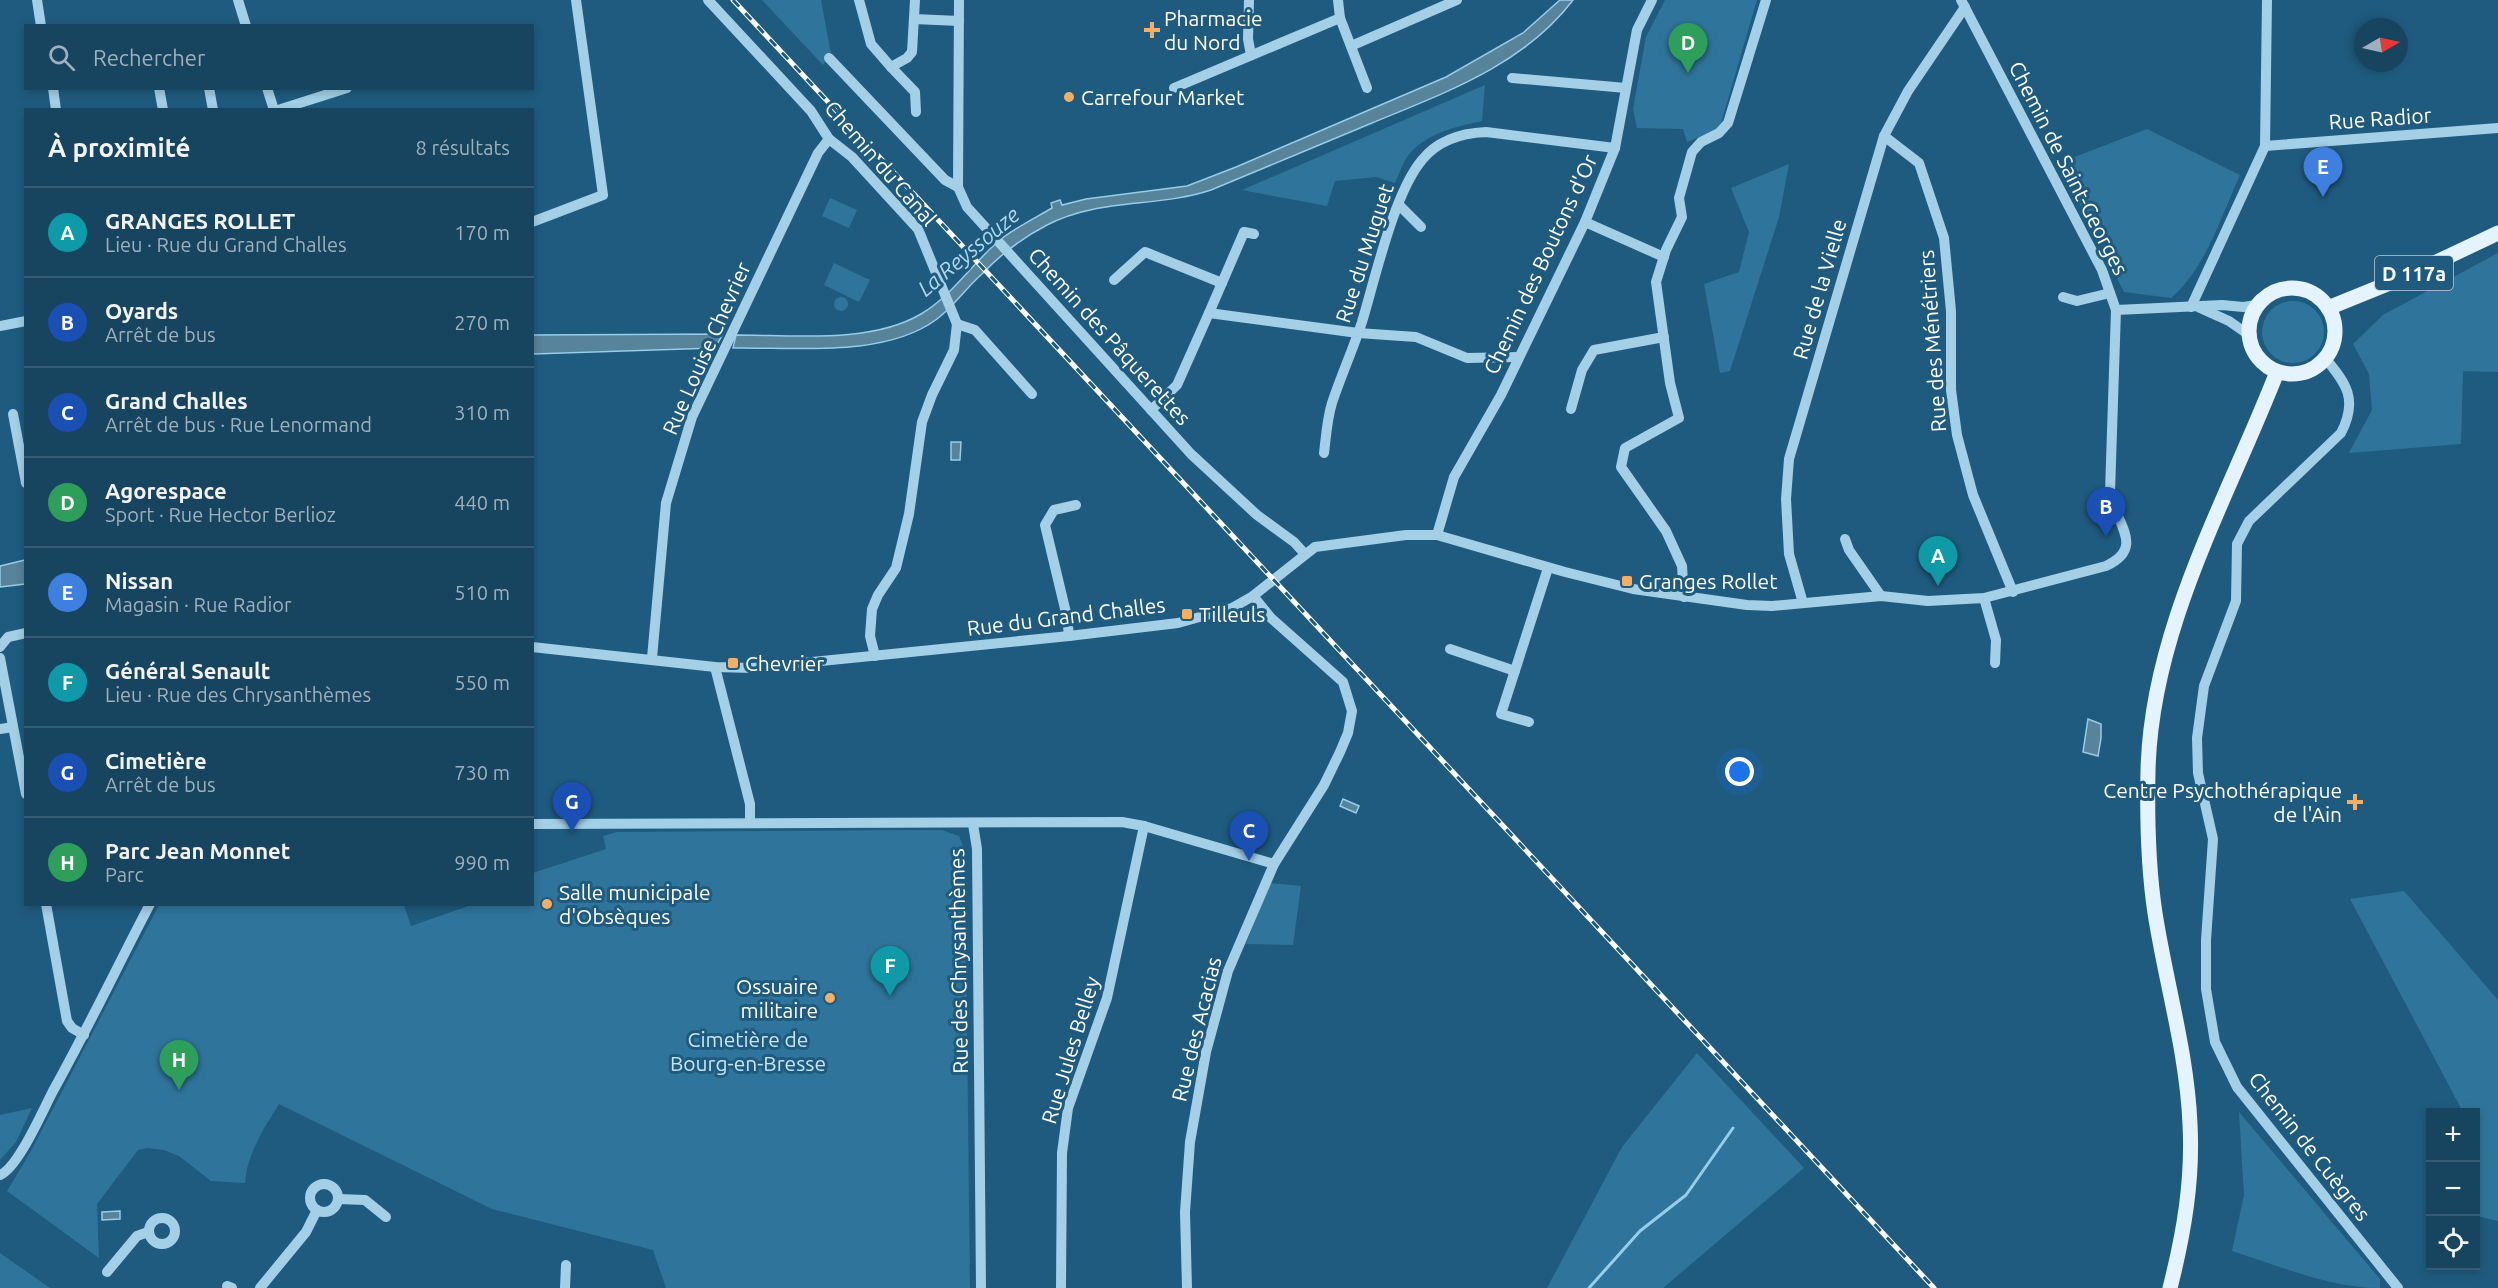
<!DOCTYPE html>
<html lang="fr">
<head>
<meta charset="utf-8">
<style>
	:root { --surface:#17445e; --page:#244e67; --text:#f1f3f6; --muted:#9eb0bc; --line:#365c73; --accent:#f6ae63 }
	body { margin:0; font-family:Ubuntu,sans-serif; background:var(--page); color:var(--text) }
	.controls { position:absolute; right:18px; bottom:18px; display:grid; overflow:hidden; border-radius:0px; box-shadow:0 3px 9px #0003 }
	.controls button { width:54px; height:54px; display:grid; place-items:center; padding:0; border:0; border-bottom:2px solid var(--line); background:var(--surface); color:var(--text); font:30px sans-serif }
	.compass { position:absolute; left:2354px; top:18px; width:54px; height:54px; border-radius:50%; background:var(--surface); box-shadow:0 3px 9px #0003; rotate:81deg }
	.you { position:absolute; left:1740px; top:772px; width:21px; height:21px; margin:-15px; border:4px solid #fff; border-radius:50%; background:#1a73e8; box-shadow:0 0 0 9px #1a73e833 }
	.badge { display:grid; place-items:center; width:39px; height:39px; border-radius:50%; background:var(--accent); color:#fff; font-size:20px; font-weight:700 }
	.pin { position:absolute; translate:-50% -50px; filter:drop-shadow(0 2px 3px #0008) }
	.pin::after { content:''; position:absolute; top:32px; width:21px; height:18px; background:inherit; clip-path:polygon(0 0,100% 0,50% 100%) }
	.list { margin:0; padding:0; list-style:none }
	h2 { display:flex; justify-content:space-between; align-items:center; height:78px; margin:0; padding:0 24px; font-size:26px }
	h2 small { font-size:20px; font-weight:400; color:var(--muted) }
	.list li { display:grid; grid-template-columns:39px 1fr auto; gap:18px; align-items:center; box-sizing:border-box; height:90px; padding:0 24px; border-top:2px solid var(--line) }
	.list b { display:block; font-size:22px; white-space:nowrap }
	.list p { margin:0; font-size:20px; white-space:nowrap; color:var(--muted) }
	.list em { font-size:20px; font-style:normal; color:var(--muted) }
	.icon { flex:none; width:33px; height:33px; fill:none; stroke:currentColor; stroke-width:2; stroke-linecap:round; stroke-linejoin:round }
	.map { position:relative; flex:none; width:2498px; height:1288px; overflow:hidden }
	.search { position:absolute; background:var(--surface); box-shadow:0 3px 9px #0003; left:24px; top:24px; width:510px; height:66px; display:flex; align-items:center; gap:15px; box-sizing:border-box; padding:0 21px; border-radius:0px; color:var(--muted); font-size:22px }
	.panel { position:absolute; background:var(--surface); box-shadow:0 3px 9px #0003; left:24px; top:108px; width:510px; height:798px; border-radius:0px }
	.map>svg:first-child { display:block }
	.green { fill:#2f759b }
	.water { fill:#57839b; stroke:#96cde9; stroke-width:1.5 }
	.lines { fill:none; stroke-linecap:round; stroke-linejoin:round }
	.stream { stroke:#96cde9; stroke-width:3 }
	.minor { stroke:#a3cfe7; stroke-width:10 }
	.major { stroke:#e5f3fd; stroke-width:15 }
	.rail-casing { stroke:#fff; stroke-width:5 }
	.rail { stroke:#1f5b7e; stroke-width:3; stroke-dasharray:9; stroke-linecap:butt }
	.poi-dot { fill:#f6ae63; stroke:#1f5b7e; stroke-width:2 }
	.labels { text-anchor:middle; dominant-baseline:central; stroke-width:6; stroke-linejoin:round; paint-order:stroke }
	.shield { fill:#1f5b7e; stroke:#bcced8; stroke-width:1.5 }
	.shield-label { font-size:20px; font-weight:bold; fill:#fff }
	.poi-label { font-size:21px; fill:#fff; stroke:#1f5b7e; text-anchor:start }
	.street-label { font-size:21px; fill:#fff; stroke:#1f5b7e }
	.park-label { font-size:21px; fill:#c7e5f6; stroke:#1f5b7e }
	.water-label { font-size:22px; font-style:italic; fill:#aed9ef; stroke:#1f5b7e }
</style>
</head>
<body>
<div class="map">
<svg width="2498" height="1288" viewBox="0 0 2498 1288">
	<rect width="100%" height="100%" fill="#1f5b7e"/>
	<!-- green -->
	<g class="green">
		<path d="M762,0H821L831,54L823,65Z"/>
		<path d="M1665,0H1757L1721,123L1716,130L1687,142L1683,129L1637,128L1633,109L1646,37Z"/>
		<path d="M1485,85L1482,121C1455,127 1425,133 1407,157C1402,164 1399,175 1395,183L1376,177L1335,181L1327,206L1242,190Z"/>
		<path d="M2147,129L2240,175C2221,216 2206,268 2171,298L2124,292L2059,163Z"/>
		<path d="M1789,164L1779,217L1730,371L1720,373L1704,284L1739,272L1749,232L1731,188Z"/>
		<path d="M830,198L857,210L849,228L822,216Z"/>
		<path d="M2498,253V372L2463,371L2461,444L2349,453L2372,410L2369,374L2353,344L2383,315Z"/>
		<path d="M834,263L870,280L859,302L824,285Z"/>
		<circle cx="841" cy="304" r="7"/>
		<circle cx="2293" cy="332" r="31"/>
		<path d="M942,830L959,836L965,851L970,1288H666L653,1250L492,1209L279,1104C264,1128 247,1154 245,1183L211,1181L179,1156L164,1150L147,1148L138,1150L97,1204L99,1258L7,1191L31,1151L159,905H404L411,926L471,905L532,904L533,873L606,849L603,836L617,832Z"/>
		<path d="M1270,883L1301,886L1293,945L1246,944Z"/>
		<path d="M2404,891L2498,1000V1221L2476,1216L2479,1142L2476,1136V1112H2463L2350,899Z"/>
		<path d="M1697,1053L1804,1168L1663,1288H1547L1622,1147Z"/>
		<path d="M32,1108L16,1142L0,1160V1115Z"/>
		<path d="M2239,1112L2380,1279V1288C2330,1288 2280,1266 2232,1251L2244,1195Z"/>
		<path d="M0,1253L50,1288H0Z"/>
	</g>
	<!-- water -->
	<g class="water">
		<path d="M1560,0H1573C1524,65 1444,93 1372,123C1318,145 1265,168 1211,190C1157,208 1098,198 1047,225C1024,237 1000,255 982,274C966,288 954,306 937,319C885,358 795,347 733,348L736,335C794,335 870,344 921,314C952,296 973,262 1001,239C1017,227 1035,218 1052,208L1051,203L1060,200L1062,205L1086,199L1187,186L1236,167L1446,77L1523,33Z"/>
		<path d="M723,334L715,348L533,354V335Z"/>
		<path d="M951,442H961L960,460H951Z"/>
		<path d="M25,560V584L0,587V566Z"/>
		<path d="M2088,719L2101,724V738L2098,756L2083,752Z"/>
		<path d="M1343,799L1359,806L1356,813L1340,806Z"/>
		<path d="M120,1211V1219L102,1220V1212Z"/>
	</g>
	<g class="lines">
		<!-- stream -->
		<path class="stream" d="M1589,1288L1640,1231L1686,1195L1733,1128"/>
		<!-- minor -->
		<g class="minor">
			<path d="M37,0L41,26"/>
			<path d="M238,0L246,26"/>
			<path d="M708,0L811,111L829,139L852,157L918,229L957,324L954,350L932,395L922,422L909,514L896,568L878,595L872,609L870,636L875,656"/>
			<path d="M859,0L871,44L891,67L907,58L912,52L915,0"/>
			<path d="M959,0L958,187L967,207L1191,454L1257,515L1294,542L1304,553"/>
			<path d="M1249,0L1248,39L1251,55"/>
			<path d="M1338,0L1340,18L1367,88"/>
			<path d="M914,19L959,21"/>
			<path d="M1351,46L1457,0"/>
			<path d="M829,58L945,180L958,187"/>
			<path d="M891,67L915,92L916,112"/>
			<path d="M1512,78L1626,88"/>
			<path d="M53,88L56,110"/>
			<path d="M159,88L163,110"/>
			<path d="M209,88L213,110"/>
			<path d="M267,88L274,110"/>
			<path d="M1174,88L1340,18"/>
			<path d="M278,110L347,88"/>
			<path d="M1884,136L1919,163L1944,238L1951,311V390L1957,435L1973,495L2013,592"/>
			<path d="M2265,146L2498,128"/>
			<path d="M1399,205L1421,227"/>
			<path d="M532,222L603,195L576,0"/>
			<path d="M1585,222L1664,257"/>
			<path d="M1114,280L1145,252L1222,283"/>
			<path d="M2063,297L2077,301L2110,293"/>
			<path d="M2191,307L2265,146L2267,0"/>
			<path d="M2200,308L2229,321L2249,335"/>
			<path d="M2116,310L2222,305L2243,307L2257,305"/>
			<path d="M1209,313L1244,232L1254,234"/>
			<path d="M957,324L975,330L1032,394"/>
			<path d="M0,326L26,321"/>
			<path d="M2325,358C2347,384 2358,400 2341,433L2249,521L2237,544L2236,601L2204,686L2197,738L2198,773L2213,839L2206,940V989L2215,1042L2237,1087L2398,1288"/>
			<path d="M1571,409L1582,370L1594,350L1664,337"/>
			<path d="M1151,410L1177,385L1209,313L1358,333L1416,337L1467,358L1518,357"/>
			<path d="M13,414L26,483"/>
			<path d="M1324,453C1326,437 1327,419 1332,403C1341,376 1353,349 1362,322C1375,279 1394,193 1422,160C1438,140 1462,133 1486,132L1615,148"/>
			<path d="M1437,535L1454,477L1501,395L1585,222L1615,148L1637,30L1652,0"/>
			<path d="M1845,539L1849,550L1881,596"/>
			<path d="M1684,597L1682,566L1666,531L1621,467L1625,448L1679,418L1670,383L1656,282L1666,250L1682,217L1679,198L1692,152L1701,142L1719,133L1728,123L1766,0"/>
			<path d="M1984,598L1996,640L1995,663"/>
			<path d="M1803,603L1789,554L1786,499L1789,459L1884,136L1908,91L1965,7"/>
			<path d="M1069,636L1067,617L1045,525L1054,510L1076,505"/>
			<path d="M0,647L8,637L26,633"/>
			<path d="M532,647L715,667L753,668L1069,636L1178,623L1232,608L1253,596L1315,547L1406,535H1437L1565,572L1633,589L1747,605L1772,606L1881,596L1928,601L1984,598L2106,566C2147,547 2114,522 2110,492L2116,310L2102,270L1961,0"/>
			<path d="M1450,649L1515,671"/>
			<path d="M0,658L26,794"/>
			<path d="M652,658L666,503L692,417L818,153L829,139"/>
			<path d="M715,667L750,804V823"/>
			<path d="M1529,722L1501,714L1548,568"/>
			<path d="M0,729L13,727"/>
			<path d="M532,824L1122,822L1144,826L1274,864"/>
			<path d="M973,824L977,849L981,1288"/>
			<path d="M46,904L67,1021L72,1028L84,1035"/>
			<path d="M0,1175C18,1168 43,1110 53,1091C87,1030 117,967 150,904"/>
			<circle cx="324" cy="1198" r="14"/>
			<path d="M338,1199L365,1200L386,1217"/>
			<circle cx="162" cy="1231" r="13"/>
			<path d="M107,1272L137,1236L148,1232"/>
			<path d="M227,1286L232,1288"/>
			<path d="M260,1288L306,1232L317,1210"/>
			<path d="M565,1288L566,1265"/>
			<path d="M1061,1288L1062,1153L1068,1108L1107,998L1144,826"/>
			<path d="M1187,1288L1185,1212L1190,1142L1206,1052L1228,971L1274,864L1324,785L1340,752L1348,733L1352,711L1343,682L1271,618L1253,596"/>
		</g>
		<!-- major -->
		<g class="major">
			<circle cx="2292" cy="331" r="43"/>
			<path d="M2328,308L2407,276L2498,233"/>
			<path d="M2170,1288C2184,1233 2193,1180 2190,1124C2187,1052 2166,984 2155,913C2148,867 2147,819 2148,771C2151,630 2227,500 2277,372"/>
		</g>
		<defs>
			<path id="rail" d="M733,0L1934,1288"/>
		</defs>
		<!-- rail casing -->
		<use href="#rail" class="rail-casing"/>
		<!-- rail -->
		<use href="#rail" class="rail"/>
	</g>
	<!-- markers -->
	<g class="poi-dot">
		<path d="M1149 21h6v6h6v6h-6v6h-6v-6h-6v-6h6z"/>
		<circle cx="1069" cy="97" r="6"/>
		<rect x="1621" y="575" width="12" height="12" rx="3"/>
		<rect x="1181" y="608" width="12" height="12" rx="3"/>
		<rect x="727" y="657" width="12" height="12" rx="3"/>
		<path d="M2352 793h6v6h6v6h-6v6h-6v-6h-6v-6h6z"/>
		<circle cx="547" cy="904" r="6"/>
		<circle cx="830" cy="998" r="6"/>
	</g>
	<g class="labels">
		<!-- shield labels -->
		<rect class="shield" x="2375" y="256" width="78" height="34" rx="4.5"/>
		<g class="shield-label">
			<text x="2414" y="273">D 117a</text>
		</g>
		<!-- poi labels -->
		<g class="poi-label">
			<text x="1164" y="18">Pharmacie<tspan x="1164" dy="24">du Nord</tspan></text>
			<text x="1081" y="97">Carrefour Market</text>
			<text x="1639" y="581">Granges Rollet</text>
			<text x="1199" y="614">Tilleuls</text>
			<text x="745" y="663">Chevrier</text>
			<text x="2342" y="790" text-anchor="end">Centre Psychothérapique<tspan x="2342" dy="24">de l'Ain</tspan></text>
			<text x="559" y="892">Salle municipale<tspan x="559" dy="24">d'Obsèques</tspan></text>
			<text x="818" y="986" text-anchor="end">Ossuaire<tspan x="818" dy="24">militaire</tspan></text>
		</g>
		<!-- street labels -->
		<g class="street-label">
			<text transform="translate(2380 118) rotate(-4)">Rue Radior</text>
			<text transform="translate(881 163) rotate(49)">Chemin du Canal</text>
			<text transform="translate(2069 168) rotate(63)">Chemin de Saint-Georges</text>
			<text transform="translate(1364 253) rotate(-72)">Rue du Muguet</text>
			<text transform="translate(1540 264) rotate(-65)">Chemin des Boutons d'Or</text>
			<text transform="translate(1819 289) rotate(-74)">Rue de la Vielle</text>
			<text transform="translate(1110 336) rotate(48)">Chemin des Pâquerettes</text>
			<text transform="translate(1932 341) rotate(-94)">Rue des Ménétriers</text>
			<text transform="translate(706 348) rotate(-66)">Rue Louise Chevrier</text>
			<text transform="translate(1066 616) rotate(-7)">Rue du Grand Challes</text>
			<text transform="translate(958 961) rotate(-91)">Rue des Chrysanthèmes</text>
			<text transform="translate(1196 1029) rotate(-76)">Rue des Acacias</text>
			<text transform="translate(1070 1050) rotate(-73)">Rue Jules Belley</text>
			<text transform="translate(2310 1146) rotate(52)">Chemin de Cuègres</text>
		</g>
		<!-- park labels -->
		<g class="park-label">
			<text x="748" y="1039">Cimetière de<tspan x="748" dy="24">Bourg-en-Bresse</tspan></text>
		</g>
		<!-- water labels -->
		<g class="water-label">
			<text transform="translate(968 251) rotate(-40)">La Reyssouze</text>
		</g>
	</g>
</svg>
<div class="controls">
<button>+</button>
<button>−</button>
<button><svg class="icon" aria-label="locate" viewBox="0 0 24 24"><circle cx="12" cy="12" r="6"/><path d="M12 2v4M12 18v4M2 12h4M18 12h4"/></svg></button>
</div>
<svg class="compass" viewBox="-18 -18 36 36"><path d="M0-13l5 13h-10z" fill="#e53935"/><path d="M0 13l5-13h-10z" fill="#9eb0bc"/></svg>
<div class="you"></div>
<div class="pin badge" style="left:1938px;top:586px;background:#0f9aa8">A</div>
<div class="pin badge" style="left:2106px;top:537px;background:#1a4fb4">B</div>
<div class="pin badge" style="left:1249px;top:861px;background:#1a4fb4">C</div>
<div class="pin badge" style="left:1688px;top:73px;background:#2e9e5b">D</div>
<div class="pin badge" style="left:2323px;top:197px;background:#3f7fe0">E</div>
<div class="pin badge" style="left:890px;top:996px;background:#0f9aa8">F</div>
<div class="pin badge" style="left:572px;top:832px;background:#1a4fb4">G</div>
<div class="pin badge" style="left:179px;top:1090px;background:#2e9e5b">H</div>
<div class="search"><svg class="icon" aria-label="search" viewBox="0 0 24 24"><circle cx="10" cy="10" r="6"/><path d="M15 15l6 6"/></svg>Rechercher</div>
<section class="panel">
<h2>À proximité<small>8 résultats</small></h2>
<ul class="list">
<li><span class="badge" style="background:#0f9aa8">A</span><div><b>GRANGES ROLLET</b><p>Lieu · Rue du Grand Challes</p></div><em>170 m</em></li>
<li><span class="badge" style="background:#1a4fb4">B</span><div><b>Oyards</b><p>Arrêt de bus</p></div><em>270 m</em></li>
<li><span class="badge" style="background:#1a4fb4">C</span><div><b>Grand Challes</b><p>Arrêt de bus · Rue Lenormand</p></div><em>310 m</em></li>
<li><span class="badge" style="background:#2e9e5b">D</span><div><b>Agorespace</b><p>Sport · Rue Hector Berlioz</p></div><em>440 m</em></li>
<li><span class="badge" style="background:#3f7fe0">E</span><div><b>Nissan</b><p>Magasin · Rue Radior</p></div><em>510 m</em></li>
<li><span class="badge" style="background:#0f9aa8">F</span><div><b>Général Senault</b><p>Lieu · Rue des Chrysanthèmes</p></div><em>550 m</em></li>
<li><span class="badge" style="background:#1a4fb4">G</span><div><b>Cimetière</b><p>Arrêt de bus</p></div><em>730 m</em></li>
<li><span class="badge" style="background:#2e9e5b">H</span><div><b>Parc Jean Monnet</b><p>Parc</p></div><em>990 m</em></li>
</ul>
</section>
</div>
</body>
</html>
